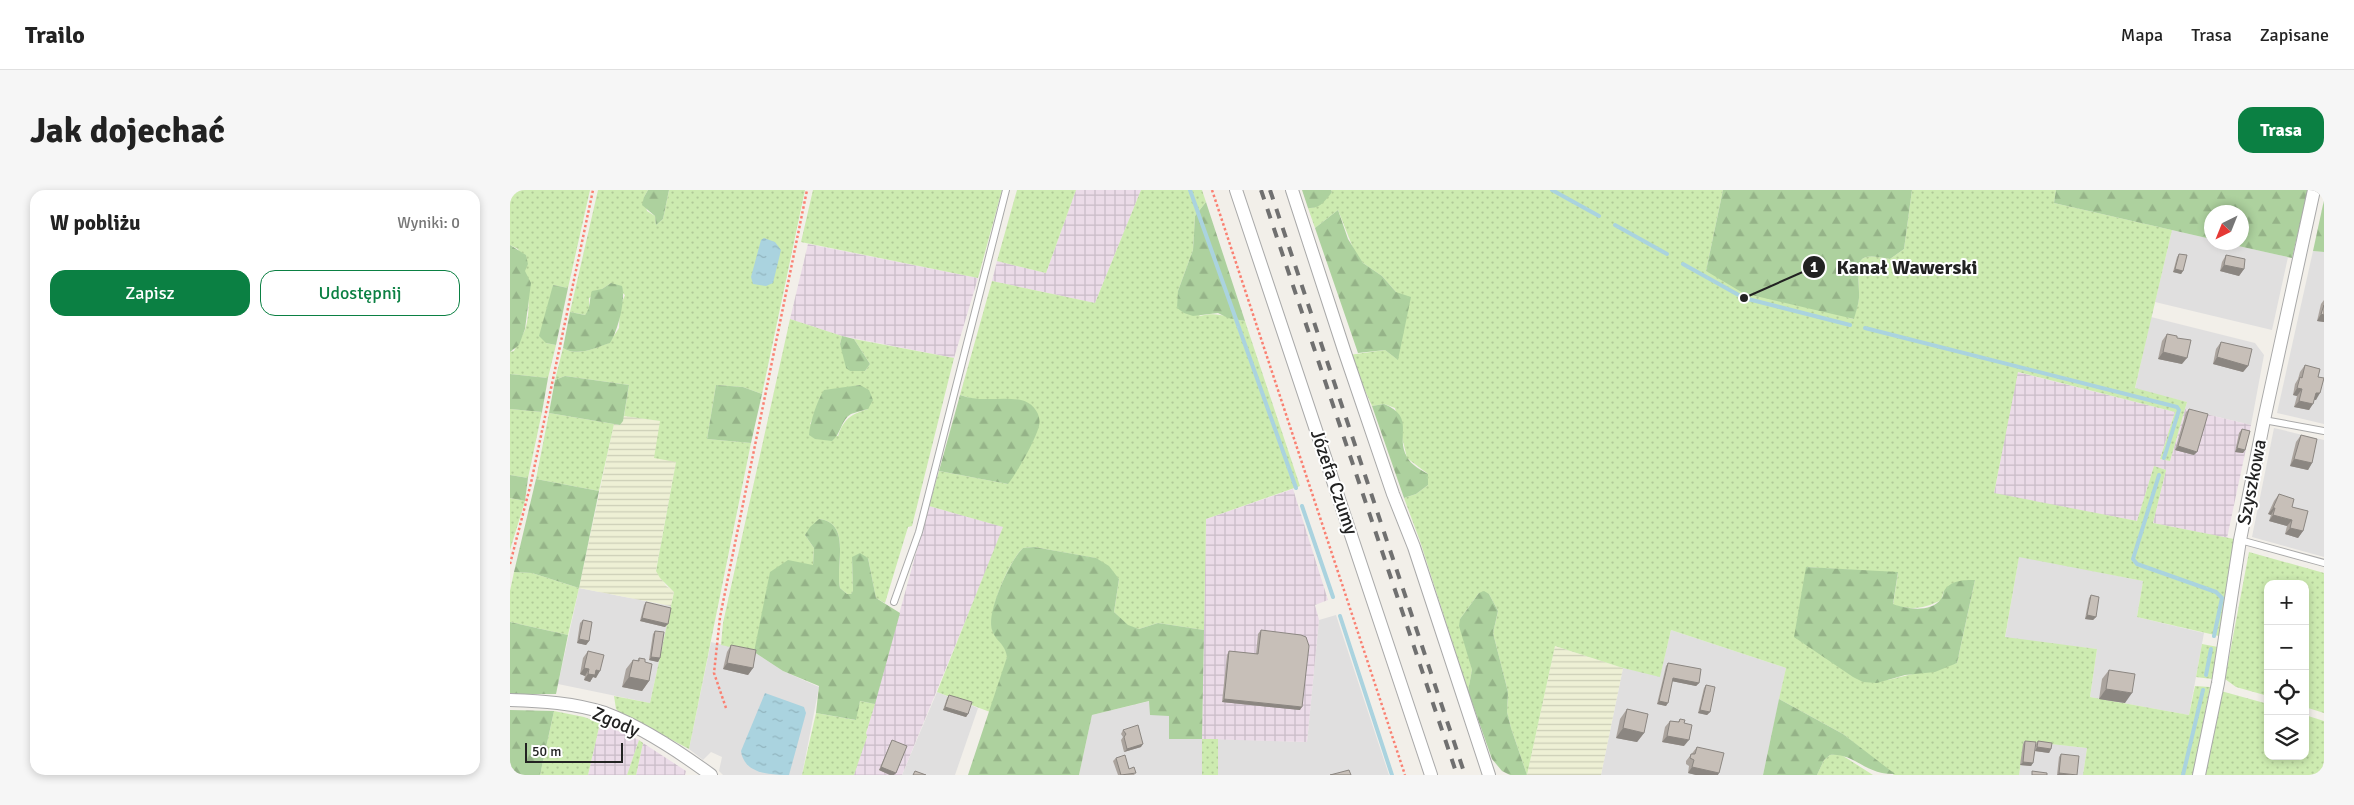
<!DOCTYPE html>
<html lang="pl">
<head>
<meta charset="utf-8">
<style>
	:root { --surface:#fff; --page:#f6f6f6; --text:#222; --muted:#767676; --line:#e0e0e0; --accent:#0b8043 }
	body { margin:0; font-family:Signika,sans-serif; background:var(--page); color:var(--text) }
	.controls { position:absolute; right:15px; bottom:15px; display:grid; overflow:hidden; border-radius:10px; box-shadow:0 2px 8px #0003 }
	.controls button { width:45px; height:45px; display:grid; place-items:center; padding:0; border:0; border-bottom:1px solid var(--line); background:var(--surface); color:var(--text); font:25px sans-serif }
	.compass { position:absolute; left:1694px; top:15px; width:45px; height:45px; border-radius:50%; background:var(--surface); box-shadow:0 2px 8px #0003; rotate:223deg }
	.scale { position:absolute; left:15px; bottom:12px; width:98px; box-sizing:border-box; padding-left:5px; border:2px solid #222; border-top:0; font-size:14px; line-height:18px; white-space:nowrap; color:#222; -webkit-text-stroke:4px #fff; paint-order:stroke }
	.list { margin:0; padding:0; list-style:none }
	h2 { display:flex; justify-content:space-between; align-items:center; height:65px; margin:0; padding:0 20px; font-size:21px }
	h2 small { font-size:16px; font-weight:400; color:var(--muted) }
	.actions { display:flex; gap:10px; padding:15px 20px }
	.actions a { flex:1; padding:11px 0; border:1px solid var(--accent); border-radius:15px; text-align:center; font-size:18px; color:var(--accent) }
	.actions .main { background:var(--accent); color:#fff }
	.icon { flex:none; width:28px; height:28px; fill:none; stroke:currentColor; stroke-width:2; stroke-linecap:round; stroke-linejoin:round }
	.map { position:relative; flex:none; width:1814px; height:585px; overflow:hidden; border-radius:15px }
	header { display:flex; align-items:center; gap:30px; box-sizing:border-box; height:70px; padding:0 25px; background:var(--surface); border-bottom:1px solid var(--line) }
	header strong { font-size:24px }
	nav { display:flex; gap:28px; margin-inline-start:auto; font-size:18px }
	.intro { display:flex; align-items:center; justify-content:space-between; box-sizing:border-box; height:120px; padding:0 30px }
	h1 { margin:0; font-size:35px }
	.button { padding:12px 22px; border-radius:15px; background:var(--accent); color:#fff; font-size:18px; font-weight:700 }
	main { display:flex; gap:30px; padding:0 30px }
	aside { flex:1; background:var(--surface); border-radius:15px; box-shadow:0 2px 8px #0003 }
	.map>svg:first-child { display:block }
	.residential { fill:#e0dfdf }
	.industrial { fill:url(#industrial-grid) }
	.farmland { fill:url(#farmland-rules) }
	.grass { fill:url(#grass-dots); fill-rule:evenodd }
	.forest { fill:url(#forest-firs) }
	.water { fill:url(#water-ripples) }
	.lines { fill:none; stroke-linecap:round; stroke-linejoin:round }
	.stream { stroke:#aad3df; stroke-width:4 }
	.service-casing { stroke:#a9a9a9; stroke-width:8 }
	.minor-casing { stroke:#a9a9a9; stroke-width:14 }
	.path { stroke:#fa8072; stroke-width:2.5; stroke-dasharray:2.5 2.5; stroke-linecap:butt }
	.service { stroke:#fff; stroke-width:6 }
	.minor { stroke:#fff; stroke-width:12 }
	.rail { stroke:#707070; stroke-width:4; stroke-dasharray:10 10; stroke-linecap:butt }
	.wall { fill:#aba49e }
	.shaded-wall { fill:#8b8681 }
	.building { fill:#c7bfb8; stroke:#8b8681 }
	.labels { text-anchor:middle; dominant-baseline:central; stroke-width:4; stroke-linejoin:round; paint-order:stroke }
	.street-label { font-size:19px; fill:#222; stroke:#fff }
	.leader { fill:none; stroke:#222; stroke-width:2 }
	.callout-dot { fill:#222; stroke:#fff; stroke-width:2 }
	.mark-label { font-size:15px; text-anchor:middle; font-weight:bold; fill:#fff }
	.callout-label { font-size:20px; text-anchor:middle; font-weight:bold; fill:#222; stroke:#fff; stroke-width:4; stroke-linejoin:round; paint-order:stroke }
</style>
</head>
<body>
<header>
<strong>Trailo</strong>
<nav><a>Mapa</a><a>Trasa</a><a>Zapisane</a></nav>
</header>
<div class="intro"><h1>Jak dojechać</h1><a class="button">Trasa</a></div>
<main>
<aside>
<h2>W pobliżu<small>Wyniki: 0</small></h2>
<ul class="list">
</ul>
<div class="actions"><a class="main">Zapisz</a><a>Udostępnij</a></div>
</aside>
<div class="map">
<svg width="1814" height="585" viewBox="0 0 1814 585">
	<defs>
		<pattern id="industrial-grid" width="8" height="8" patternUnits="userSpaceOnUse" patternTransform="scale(1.25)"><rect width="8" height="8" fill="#ebdbe8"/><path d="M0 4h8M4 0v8" fill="none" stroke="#c9bcc7"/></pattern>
		<pattern id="farmland-rules" width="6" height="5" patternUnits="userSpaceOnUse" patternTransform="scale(1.25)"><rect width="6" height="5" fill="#eef0d5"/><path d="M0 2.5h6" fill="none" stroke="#ccceb7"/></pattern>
		<pattern id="grass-dots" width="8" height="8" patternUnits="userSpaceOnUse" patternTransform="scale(1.25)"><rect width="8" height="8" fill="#cdebb0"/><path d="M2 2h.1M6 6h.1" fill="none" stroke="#b0c997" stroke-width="1.8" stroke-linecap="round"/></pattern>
		<pattern id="forest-firs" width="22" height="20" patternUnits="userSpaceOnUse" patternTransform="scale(1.25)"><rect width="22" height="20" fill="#add19e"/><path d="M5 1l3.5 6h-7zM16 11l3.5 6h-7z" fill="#95b388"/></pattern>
		<pattern id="water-ripples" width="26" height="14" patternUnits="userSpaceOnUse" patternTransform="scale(1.25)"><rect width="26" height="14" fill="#aad3df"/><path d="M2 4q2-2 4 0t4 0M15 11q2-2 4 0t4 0" fill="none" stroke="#92b5bf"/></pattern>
	</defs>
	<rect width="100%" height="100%" fill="#f2efe9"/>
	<!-- residential -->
	<g class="residential">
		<path d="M1662,40L1701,49L1702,52L1715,53L1778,67L1762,140L1645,112Z"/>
		<path d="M1803,61L1814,62V234L1767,223Z"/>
		<path d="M1641,127L1745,153L1754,165L1741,235L1675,219L1677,212L1625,199Z"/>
		<path d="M1764,238L1814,250V367L1742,347Z"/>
		<path d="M1509,366L1633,391L1627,427L1694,443L1679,525L1580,507L1587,459L1495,448Z"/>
		<path d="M69,398L161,416L140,513L48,494Z"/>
		<path d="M826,425L879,585H708V549L797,552L809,430Z"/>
		<path d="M1161,440L1276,478L1253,585H1091L1113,478L1150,486Z"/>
		<path d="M201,452L244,462L273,481L309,497L292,585H213L209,581L212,567L201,562L193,570L179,559Z"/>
		<path d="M427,502L468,518L445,585H392Z"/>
		<path d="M640,511L659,525V548L692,549V585H569L582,525Z"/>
		<path d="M1513,551L1577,558L1573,585H1509Z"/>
	</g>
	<!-- industrial -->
	<g class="industrial">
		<path d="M566,0H631L585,113L482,91L487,71L536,83Z"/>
		<path d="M298,54L468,88L444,168L332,146L280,129Z"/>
		<path d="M1507,182L1665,222L1650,269L1660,271L1675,219L1741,235L1717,348L1643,333L1656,280L1644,276L1627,331L1484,304Z"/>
		<path d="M783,299L818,410L805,415L809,430L797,552L692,549L696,329Z"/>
		<path d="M419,316L494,337L392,585H344L350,564L357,547L356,544Z"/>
		<path d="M90,533L129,550L117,585H78Z"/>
		<path d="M133,553L176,581L175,585H126Z"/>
	</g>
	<!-- farmland -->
	<g class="farmland">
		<path d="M114,226L151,231L166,272L146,380L156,396L164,401L161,416L69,398L104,234L110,235Z"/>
		<path d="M1045,456L1113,478L1091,585H1017Z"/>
	</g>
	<!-- grass -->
	<g class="grass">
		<path d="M0,0H80L58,98L43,95L36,153L46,155L38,188L0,184V162L4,161C7,154 12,147 15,140C23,115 16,83 8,59L0,55Z"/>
		<path d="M88,0H138L134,7L137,21L145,26L146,35L153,29L159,0H295L252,204L233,197L206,195L197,249L241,253L179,559L109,522L106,519L104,506L140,513L164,402L150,388L146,381L166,272L144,268L150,231L114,226L119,195L55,186L45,190L53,158C67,167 85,158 99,153L109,138L110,117L115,105L101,93L79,108V120L75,125L60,122Z"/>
		<path d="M303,0H492L468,88L291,52Z"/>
		<path d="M507,0H566L536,83L487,71Z"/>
		<path d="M631,0H692L696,12L685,26L683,60L668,101L690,126C708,121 718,128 735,131L790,296L696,329L694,440L648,433L629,439L618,436L604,422L609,389L585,368L524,357L513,358C499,371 479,418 482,438C484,450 498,454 497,467C496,483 485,506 480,522L427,502L493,337L419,316L429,281L498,294L467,210L450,205L482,91L585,113Z"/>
		<path d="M821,0H1213L1196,81L1343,129C1346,121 1350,110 1349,102C1348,72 1343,61 1380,69L1394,59L1402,0H1546L1544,13L1662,40L1625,198L1677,212L1660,271L1650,269L1665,222L1508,182L1484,303L1627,331L1644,276L1656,280L1643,333L1724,349L1709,446L1627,427L1633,391L1509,367L1495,447L1587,459L1580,507L1679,525L1685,496L1700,497L1683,585H1573L1577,558L1514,551L1509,585H1384L1333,544L1269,509L1276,478L1161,440L1150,487L1113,478L1045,456L1017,585L1001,538L997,522L998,502L983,443L988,421L979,404L969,403L950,429L962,480L958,501L910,351L894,308L906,304L918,295V284L897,268L885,218L874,214L862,216L839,165L875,160L887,169L886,102L872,86L853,73L845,63L828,20L805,38L798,18H803L822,2ZM1296,377L1388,383L1383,415C1401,420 1414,419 1431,410L1434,401L1465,390L1447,473L1378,490Z"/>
		<path d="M280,129L332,146L330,154L340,181H355L360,174L344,149L444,168L402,336L398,337L375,413L366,408L358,368L342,367L343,401L341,404H337L330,398C325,375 342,333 309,329L295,345L304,358L303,375L244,462L211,455L213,433ZM350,195L358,219C341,224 334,229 328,246L300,234L306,221L310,207L319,201Z"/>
		<path d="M0,219L32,222L18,288L0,285Z"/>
		<path d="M39,223L104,234L89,301L26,289Z"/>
		<path d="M0,308L15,311L0,360Z"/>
		<path d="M1739,362L1814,383V523L1795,517V394H1758V506L1726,497L1715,489Z"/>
		<path d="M4,382L22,383L69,398L58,445L0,432V401Z"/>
		<path d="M1692,454L1708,457L1702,489L1686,487Z"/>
		<path d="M1711,501L1758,514V566H1795V525L1814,531V585H1695Z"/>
		<path d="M350,511L365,514L356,543L357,547L344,585H292L306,523L345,530Z"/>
		<path d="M44,521L74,527L90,533L78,585H30Z"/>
		<rect x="692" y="549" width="16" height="36"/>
		<path d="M129,550L133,553L126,585H117Z"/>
		<path d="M1330,564L1363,585H1307L1314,570L1320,565Z"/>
	</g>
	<!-- forest -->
	<g class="forest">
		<path d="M138,0H159L153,29L146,35L145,26L132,15L134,7Z"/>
		<path d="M792,0H821L822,2C815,11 810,19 798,18Z"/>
		<path d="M1213,0H1402L1394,59L1380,69C1343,61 1348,72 1349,102C1350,111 1346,121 1344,129L1233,103L1196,81Z"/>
		<path d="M1546,0H1798L1782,68L1715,53L1732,52V22H1702L1701,49L1544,13Z"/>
		<path d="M1814,10V62L1803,61Z"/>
		<path d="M696,12L735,131L718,128L708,123L683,126L674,123L667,118L668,101L683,60L685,26Z"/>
		<path d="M828,20L838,49L853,73L872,86L886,102L901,107L888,170L875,160L848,163L805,38Z"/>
		<path d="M0,55L16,65L18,74L15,81L21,93L15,139L9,155L0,162Z"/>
		<path d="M101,93L112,96C116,109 108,141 100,153C85,158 67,167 53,158L60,122L75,125C81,118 79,109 82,101L92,99Z"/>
		<path d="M43,95L58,98L46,155L36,153L29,146Z"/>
		<path d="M332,146L344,149L360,174L355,181H340L336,178L330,154Z"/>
		<path d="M0,184L38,188L32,222L0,219Z"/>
		<path d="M55,186L119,195L113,231L110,235L39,223L45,190Z"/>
		<path d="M206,195L233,197L252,204L241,253L197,249Z"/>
		<path d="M350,195L359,200L363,210L358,219C352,221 346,222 341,224C331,230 331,244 322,251L305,249L299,245C300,232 307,211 314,200Z"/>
		<path d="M450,205C471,213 491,206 511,210C522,212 532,224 529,236C525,251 508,281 498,294L429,281Z"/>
		<path d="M874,214C906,227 885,246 897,267C901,275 911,280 918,284V295L906,304L894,308L862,216Z"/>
		<path d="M0,285L18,288L15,311L0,308Z"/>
		<path d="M26,289L89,301L69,398L22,383L4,382Z"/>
		<path d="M309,329C342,333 325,375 330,398L337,404H341L343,401L342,367L350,363L358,368L366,408L390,423L365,514L350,511L346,530L306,523L309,496L273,481L244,462L260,382L278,370L303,375L304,358L295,345L300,337Z"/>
		<path d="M524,357L586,368L599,376L609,389L604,422L618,435L629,439L648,433L694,440L692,549H659V526L640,525L639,511L582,525L569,585H458L497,467C495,453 486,452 482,440C476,423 500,370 513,358Z"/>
		<path d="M1296,377L1388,382L1383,414C1396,419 1421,423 1431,409C1433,407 1433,404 1434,401C1441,390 1453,390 1465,390L1447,473L1425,482L1395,485L1367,493L1353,492L1343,487L1284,447Z"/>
		<path d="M974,401L979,404L988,421L983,443L998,502L997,522L1001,538L1017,585H1000L992,581L982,569L958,501L962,480L949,436L950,429L969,403Z"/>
		<path d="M0,432L58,445L46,504H0Z"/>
		<path d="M1269,509L1333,544L1385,584C1355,585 1345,563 1320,565L1314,570L1307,585H1253Z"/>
		<path d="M0,520L44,521L30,585H0Z"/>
	</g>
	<!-- water -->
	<g class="water">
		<path d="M254,48L265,52L271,60L263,93L256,96L243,94L241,87L251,50Z"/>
		<path d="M255,503L294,517L296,523L279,585C260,585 234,584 231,561Z"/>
	</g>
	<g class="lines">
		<!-- stream -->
		<g class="stream">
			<path d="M680,0L786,298"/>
			<path d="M1042,0L1089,26"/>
			<path d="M1105,35L1157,64"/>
			<path d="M1173,74L1234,108L1340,135"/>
			<path d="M1355,138L1667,217L1669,220L1654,268"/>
			<path d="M1649,285L1623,369L1627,374L1706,402L1712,408L1704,446"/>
			<path d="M792,316L823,407"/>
			<path d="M830,426L882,585"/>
			<path d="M1696,485L1701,459"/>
			<path d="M1673,585L1693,500"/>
		</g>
		<defs>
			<g id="service">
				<path d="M1754,230L1814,241"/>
				<path d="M1730,350L1814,373"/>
				<path d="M384,412L409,342L496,0"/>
			</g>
			<g id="minor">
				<path d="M726,0L921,585"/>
				<path d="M782,0L834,160L883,304L904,357L979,585"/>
				<path d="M0,510C31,511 65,513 95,523C130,536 171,563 201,585"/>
				<path d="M1689,585L1708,493L1730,350L1754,230L1804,0"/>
			</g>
		</defs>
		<!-- service casing -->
		<use href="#service" class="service-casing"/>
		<!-- minor casing -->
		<use href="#minor" class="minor-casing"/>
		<!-- path -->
		<g class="path">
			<path d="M702,0L895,585"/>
			<path d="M0,374L21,293L83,0"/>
			<path d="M216,518L204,483L210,427L297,0"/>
		</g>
		<!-- service -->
		<use href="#service" class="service"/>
		<!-- minor -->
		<use href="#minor" class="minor"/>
		<!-- rail -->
		<g class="rail">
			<path d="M751,0L947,585"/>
			<path d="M760,0L955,585"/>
		</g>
	</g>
	<!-- wall -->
	<g class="wall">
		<path d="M1669,64L1673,81L1671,84L1663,82L1667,67Z"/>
		<path d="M1716,65L1734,79L1729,86L1710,81L1712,72Z"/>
		<path d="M1814,110V132L1807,131L1811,114Z"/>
		<path d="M1657,144L1667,148L1672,174L1648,169L1652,151Z"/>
		<path d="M1711,152L1738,176L1733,182L1703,174L1706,159Z"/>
		<path d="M1795,175L1808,187L1806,210H1804L1799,220L1784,217L1787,206L1783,205L1785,194L1788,189L1790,182Z"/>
		<path d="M1679,219L1684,265L1665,260L1676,222Z"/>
		<path d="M1732,239L1735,260L1733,263L1725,262L1729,243Z"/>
		<path d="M1791,245L1802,273L1798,280L1780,276L1786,252Z"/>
		<path d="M1769,304L1782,317L1793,341L1788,348L1775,344L1777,336L1759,331L1761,325L1758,324L1764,311Z"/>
		<path d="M1581,405L1586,427L1583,430L1575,429L1579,408Z"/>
		<path d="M136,412L155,437L130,431L134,415Z"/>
		<path d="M73,430L79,451L76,455L67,453L70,433Z"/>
		<path d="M751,440L790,520L712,512L717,465L719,461L746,464L748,444Z"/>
		<path d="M145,441L150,468L148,472L139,470L143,444Z"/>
		<path d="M221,455L243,478L238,485L213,479L217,462Z"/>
		<path d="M78,461L86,488L83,487L80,492L74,490L75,486L70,484L73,468Z"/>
		<path d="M129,468L135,472L139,491L132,501L112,497L116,479L123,470L127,471Z"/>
		<path d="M1158,473L1189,493L1186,496L1162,491L1156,516L1147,514L1156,476Z"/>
		<path d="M1599,480L1615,513L1589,509L1592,489Z"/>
		<path d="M1196,495L1200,522L1197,525L1188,523L1194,498Z"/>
		<path d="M439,505L458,524L456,527L433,520L437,508Z"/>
		<path d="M1117,519L1134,543L1127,552L1106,548L1110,529Z"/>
		<path d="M1170,529L1174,533V556L1152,552L1155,537L1160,531L1168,532Z"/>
		<path d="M613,540L631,557L614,562L611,550L613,547L611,544Z"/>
		<path d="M382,550L384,585H380L369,580L380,554Z"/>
		<path d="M1515,551L1523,573L1521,576L1510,575L1513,554Z"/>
		<path d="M1528,551L1541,559L1539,563L1525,561L1526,554Z"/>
		<path d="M1187,557L1208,585H1186L1178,583L1179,576L1176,574V571Z"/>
		<path d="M1551,564L1567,585H1547L1549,567Z"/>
		<path d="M606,568L619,579L625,585H608L603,571Z"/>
	</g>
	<!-- shaded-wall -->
	<g class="shaded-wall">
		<path d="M1714,75L1734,79L1729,86L1710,81Z"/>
		<path d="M1665,79L1673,81L1671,84L1663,82Z"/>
		<path d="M1811,124L1814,125V132L1807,131Z"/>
		<path d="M1653,162L1677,168L1672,174L1648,169Z"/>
		<path d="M1707,167L1738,176L1733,182L1703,174Z"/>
		<path d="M1787,198L1792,199L1787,206L1783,205Z"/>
		<path d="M1806,203H1810L1806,210L1801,209Z"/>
		<path d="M1789,211L1803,214L1799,220L1784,217Z"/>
		<path d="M1668,256L1687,262L1684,265L1665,260Z"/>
		<path d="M1727,258L1735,260L1733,263L1725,262Z"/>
		<path d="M1784,269L1802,273L1798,280L1780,276Z"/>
		<path d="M1763,318H1765L1761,325L1758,324Z"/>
		<path d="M1763,325L1782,330L1777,336L1759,331Z"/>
		<path d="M1780,338L1793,341L1788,348L1775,344Z"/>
		<path d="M1577,425L1586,427L1583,430L1575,429Z"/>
		<path d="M132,428L158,434L155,437L130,431Z"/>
		<path d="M69,449L79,451L76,455L67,453Z"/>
		<path d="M141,467L150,468L148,472L139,470Z"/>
		<path d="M217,473L243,478L238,485L213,479Z"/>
		<path d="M74,478L79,479L75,486L70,484Z"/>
		<path d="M86,480L90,481L86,488L83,487L80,492L74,490L78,484Z"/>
		<path d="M119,487L139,491L132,501L112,497Z"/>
		<path d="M1163,488L1189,493L1186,496L1161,491Z"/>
		<path d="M1596,499L1622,503L1615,513L1589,509Z"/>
		<path d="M714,509L792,517L790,520L712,512Z"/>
		<path d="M1149,511L1158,513L1156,516L1147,514Z"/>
		<path d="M435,517L458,524L456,527L433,520Z"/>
		<path d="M1190,520L1200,522L1197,525L1188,523Z"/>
		<path d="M1113,538L1134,543L1127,552L1106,548Z"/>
		<path d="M1157,546L1179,550L1174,556L1152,552Z"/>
		<path d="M633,554L631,557L614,562L617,559Z"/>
		<path d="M1527,557L1541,559L1539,563L1525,561Z"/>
		<path d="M1513,572L1523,573L1521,576L1510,575Z"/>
		<path d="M371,577L386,583L384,585H380L369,580Z"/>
		<path d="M1182,577L1209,583L1208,585H1186L1178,583Z"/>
		<path d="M1549,583L1562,585H1547Z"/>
	</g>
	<!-- building -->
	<g class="building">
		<path d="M1669,64L1677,65L1673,81L1665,79Z"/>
		<path d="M1716,65L1735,69L1734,79L1714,75Z"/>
		<path d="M1814,115V125L1811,124Z"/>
		<path d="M1657,144L1667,146V148L1681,150L1677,168L1653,162Z"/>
		<path d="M1711,152L1742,159L1738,176L1707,167Z"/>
		<path d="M1795,175L1810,179L1808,187L1814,188L1810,203H1806L1803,214L1789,211L1792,199L1787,198L1790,187L1792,188Z"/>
		<path d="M1679,219L1698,224L1687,262L1668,256Z"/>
		<path d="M1732,239L1740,241L1735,260L1727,258Z"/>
		<path d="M1791,245L1807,249L1802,273L1784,269Z"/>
		<path d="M1769,304L1784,309L1782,317L1798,321L1793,341L1780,338L1782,330L1763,325L1765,318H1763Z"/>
		<path d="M1581,405L1589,407L1586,427L1577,425Z"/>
		<path d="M136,412L161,418L158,434L132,428Z"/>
		<path d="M73,430L82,432L79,451L69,449Z"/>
		<path d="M751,440L791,445L796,447L799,456L792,517L714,509L719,461L748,464Z"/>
		<path d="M145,441L154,442L150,468L141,467Z"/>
		<path d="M221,455L246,460L243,478L217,473Z"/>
		<path d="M78,461L94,465L90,481L86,480L85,485L78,484L79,479L74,478Z"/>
		<path d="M129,468L135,469V472L142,474L139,491L119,487L123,470L129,471Z"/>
		<path d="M1158,473L1191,479L1189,493L1163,488L1158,513L1149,511Z"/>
		<path d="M1599,480L1625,484L1622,503L1596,499Z"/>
		<path d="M1196,495L1205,497L1200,522L1190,520Z"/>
		<path d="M439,505L462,512L458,524L435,517Z"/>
		<path d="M1117,519L1138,524L1134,543L1113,538Z"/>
		<path d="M1170,529L1175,530L1174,533L1182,535L1179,550L1157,546L1160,531L1169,532Z"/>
		<path d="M628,535L633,554L617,559L614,547L616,544L613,540Z"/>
		<path d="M382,550L397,556L386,583L371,577Z"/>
		<path d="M1515,551L1526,552L1523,573L1513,572Z"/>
		<path d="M1528,551L1542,553L1541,559L1527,557Z"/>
		<path d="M1187,557L1214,563L1209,583L1182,577L1184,570L1180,568L1181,564H1185Z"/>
		<path d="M1551,564L1569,566L1567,585L1549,583Z"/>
		<path d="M615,565L619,579L624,577L626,583L611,585L606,568Z"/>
		<path d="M839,580L841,585H820Z"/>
		<path d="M405,581L416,585H403Z"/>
		<path d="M1522,581L1537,583V585H1522Z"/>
	</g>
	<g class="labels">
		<!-- street labels -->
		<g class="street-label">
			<text transform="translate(824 292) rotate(71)">Józefa Czumy</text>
			<text transform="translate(1742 292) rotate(-79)">Szyszkowa</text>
			<text transform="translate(106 532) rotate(23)">Zgody</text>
		</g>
	</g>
	<!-- callouts -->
	<path class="leader" d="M1234 108L1304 77"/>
	<g class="callout-dot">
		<circle cx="1234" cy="108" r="5"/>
		<circle cx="1304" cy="77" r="12"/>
	</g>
	<g class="mark-label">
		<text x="1304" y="82">1</text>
	</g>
	<g class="callout-label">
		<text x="1397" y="84">Kanał Wawerski</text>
	</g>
</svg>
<div class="controls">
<button>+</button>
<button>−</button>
<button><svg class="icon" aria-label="locate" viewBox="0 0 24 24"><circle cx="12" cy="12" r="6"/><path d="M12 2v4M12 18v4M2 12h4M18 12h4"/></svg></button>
<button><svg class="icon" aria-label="layers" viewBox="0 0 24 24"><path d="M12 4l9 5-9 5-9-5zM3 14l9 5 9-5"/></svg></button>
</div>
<svg class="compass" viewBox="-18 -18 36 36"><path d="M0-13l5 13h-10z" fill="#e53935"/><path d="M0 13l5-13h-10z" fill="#767676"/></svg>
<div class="scale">50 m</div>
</div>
</main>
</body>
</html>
